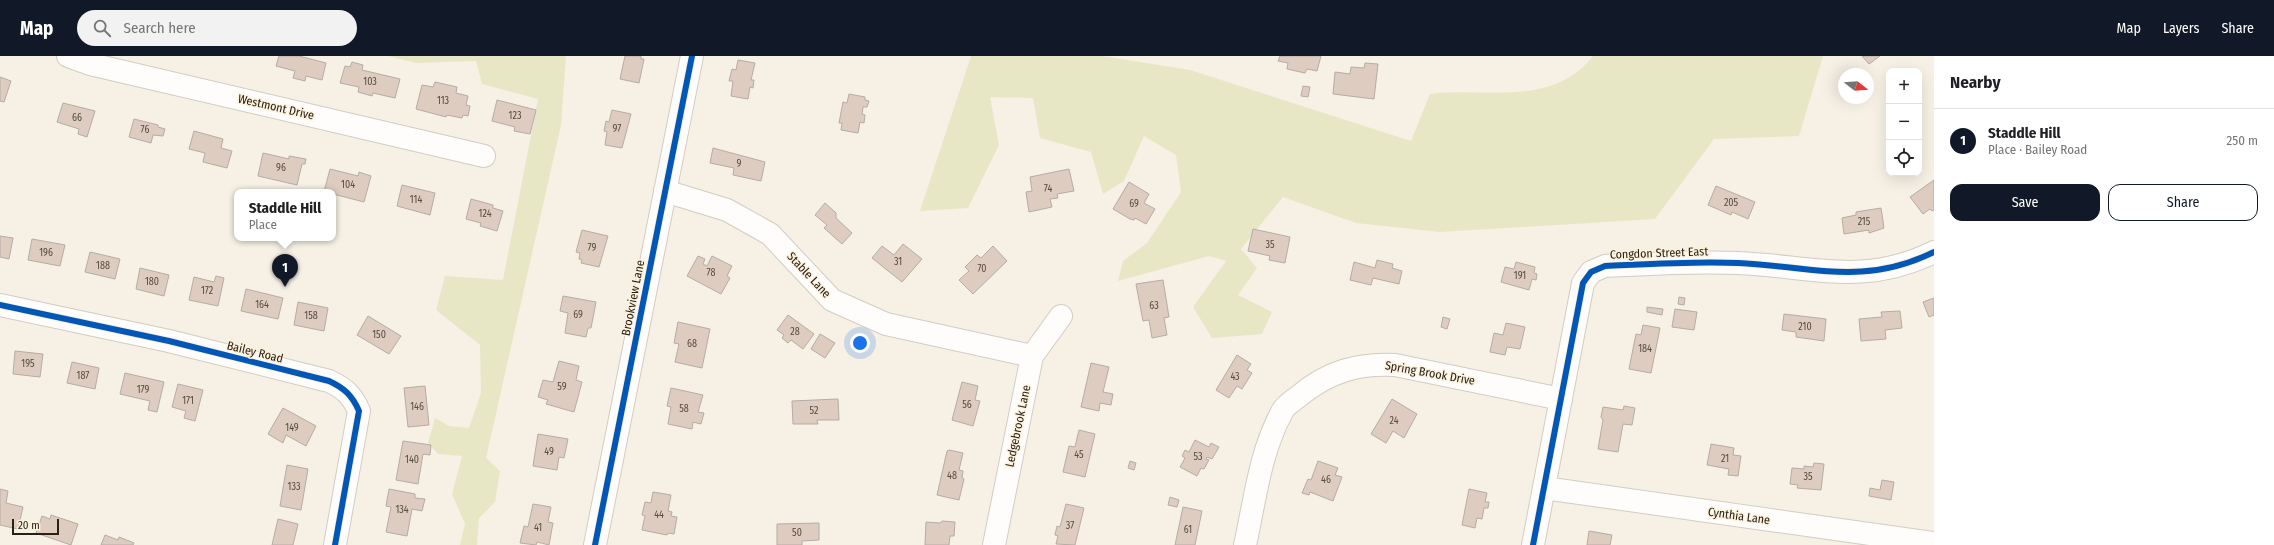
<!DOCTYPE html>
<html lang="en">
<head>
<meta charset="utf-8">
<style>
	:root { --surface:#fff; --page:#f2f2f2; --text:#202124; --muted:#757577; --line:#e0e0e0; --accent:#111827 }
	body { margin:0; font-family:"Fira Sans Condensed",sans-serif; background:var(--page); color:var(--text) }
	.controls { position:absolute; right:12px; top:12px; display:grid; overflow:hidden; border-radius:8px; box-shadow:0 4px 16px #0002 }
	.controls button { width:36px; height:36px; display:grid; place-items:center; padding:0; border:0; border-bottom:1px solid var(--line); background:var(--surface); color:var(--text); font:20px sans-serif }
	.compass { position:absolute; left:1838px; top:12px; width:36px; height:36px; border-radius:50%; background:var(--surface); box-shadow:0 4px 16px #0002; rotate:107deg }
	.scale { position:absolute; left:12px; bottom:10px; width:47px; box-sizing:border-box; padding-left:4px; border:2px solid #272118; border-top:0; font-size:11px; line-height:14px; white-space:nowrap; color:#272118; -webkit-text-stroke:3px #fef2dd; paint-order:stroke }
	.you { position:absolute; left:860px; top:287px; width:14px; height:14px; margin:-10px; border:3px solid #fff; border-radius:50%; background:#1a73e8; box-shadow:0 0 0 6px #1a73e833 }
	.badge { display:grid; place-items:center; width:26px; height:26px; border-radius:50%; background:var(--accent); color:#fff; font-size:13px; font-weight:700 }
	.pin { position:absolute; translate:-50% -33px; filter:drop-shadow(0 1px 2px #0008) }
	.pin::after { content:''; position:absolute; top:21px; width:14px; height:12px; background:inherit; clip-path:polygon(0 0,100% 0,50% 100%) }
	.popup { position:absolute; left:234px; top:133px; width:102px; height:52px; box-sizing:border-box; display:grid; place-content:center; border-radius:8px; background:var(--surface); filter:drop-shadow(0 1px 3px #0005); font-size:13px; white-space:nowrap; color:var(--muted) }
	.popup b { font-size:15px; color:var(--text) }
	.popup::after { content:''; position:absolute; left:50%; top:100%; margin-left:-8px; border:8px solid transparent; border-top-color:var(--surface) }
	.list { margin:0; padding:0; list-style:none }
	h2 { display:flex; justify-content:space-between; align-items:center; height:52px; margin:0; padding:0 16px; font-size:17px }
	h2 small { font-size:13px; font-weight:400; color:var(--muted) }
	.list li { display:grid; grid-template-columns:26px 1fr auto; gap:12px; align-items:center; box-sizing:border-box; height:64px; padding:0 16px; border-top:1px solid var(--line) }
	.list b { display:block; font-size:15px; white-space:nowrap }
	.list p { margin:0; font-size:13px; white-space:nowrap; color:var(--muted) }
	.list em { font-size:13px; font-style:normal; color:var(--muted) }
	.actions { display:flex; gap:8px; padding:12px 16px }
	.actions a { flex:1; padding:9px 0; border:1px solid var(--accent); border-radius:12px; text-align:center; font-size:14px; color:var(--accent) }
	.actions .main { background:var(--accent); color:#fff }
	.icon { flex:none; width:22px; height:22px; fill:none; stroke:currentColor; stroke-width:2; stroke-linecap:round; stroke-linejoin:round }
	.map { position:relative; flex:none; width:1934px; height:489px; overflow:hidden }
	header { display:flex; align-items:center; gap:24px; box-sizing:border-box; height:56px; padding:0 20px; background:var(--accent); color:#fff }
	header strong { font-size:19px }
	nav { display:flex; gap:22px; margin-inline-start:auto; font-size:14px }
	.search { width:280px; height:36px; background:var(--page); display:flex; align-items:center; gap:10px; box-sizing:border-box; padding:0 14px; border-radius:22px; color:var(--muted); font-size:15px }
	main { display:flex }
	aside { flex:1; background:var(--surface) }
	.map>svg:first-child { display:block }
	.green { fill:#e7e7c5 }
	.building { fill:#dfccc1; stroke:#b4aca6 }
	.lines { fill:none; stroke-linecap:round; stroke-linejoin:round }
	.minor-casing { stroke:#d2ccc3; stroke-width:24 }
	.minor { stroke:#fefdfb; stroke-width:22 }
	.cycleway-casing { stroke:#fef2dd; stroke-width:8 }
	.cycleway { stroke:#0057b8; stroke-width:6 }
	.labels { text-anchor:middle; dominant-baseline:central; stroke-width:3; stroke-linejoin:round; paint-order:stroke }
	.number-label { font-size:10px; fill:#554c42 }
	.street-label { font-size:12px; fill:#272118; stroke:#fef2dd }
</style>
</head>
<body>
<header>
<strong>Map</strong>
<div class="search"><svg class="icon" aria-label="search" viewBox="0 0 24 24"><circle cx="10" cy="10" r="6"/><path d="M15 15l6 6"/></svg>Search here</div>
<nav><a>Map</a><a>Layers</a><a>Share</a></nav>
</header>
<main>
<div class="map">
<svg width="1934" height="489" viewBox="0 0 1934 489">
	<rect width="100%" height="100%" fill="#f6f0e5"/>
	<!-- green -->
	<g class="green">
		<path d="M388,0H566L561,69L486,402L500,415L495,446L479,462L477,489H460L465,468L452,438L462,400L438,398L428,387L435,362L449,370L469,372L481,337L480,289L436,254L445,220L503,224L538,43L482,28L476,5L416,7Z"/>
		<path d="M971,0H1102L1190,14L1411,85L1430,38C1487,31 1552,52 1593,0H1823L1799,80L1714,83L1655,163L1440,176L1356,167L1283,141L1241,193L1257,212L1238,239L1272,256L1262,278L1212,282L1193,251L1226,205L1209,200L1118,225L1123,205L1147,187L1181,136L1176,99L1144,80L1124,125L1103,138L1091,96L1040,82L1033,42L990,41L999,89L968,152L920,155Z"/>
	</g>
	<!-- building -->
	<g class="building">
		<path d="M279,0H299L326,7L322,24L306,20L305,25L293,22L295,15L276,10Z"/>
		<path d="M625,0H641V3H644L639,27L620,23Z"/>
		<path d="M1280,0H1321L1317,15L1307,13L1305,17L1287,13L1288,7L1278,5Z"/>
		<path d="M1862,0H1880L1869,8Z"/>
		<path d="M738,4L755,7L751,24H754L753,32L750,31L748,43L731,40L733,25H729L732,13L736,14Z"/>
		<path d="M352,6L363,9L362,14L400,23L395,42L373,37L372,40L358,36L359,31L340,27L345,10L350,11Z"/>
		<path d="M1365,7L1378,8L1374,43L1333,38L1335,16L1350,18L1351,11L1364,12Z"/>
		<path d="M0,21L11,25L4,46L0,45Z"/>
		<path d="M435,26L457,31L456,37L468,40L466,49L470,50L468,60L463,59L462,62L447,59L446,61L416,53L422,29L433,31Z"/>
		<path d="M1303,30L1310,31L1308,41L1301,40Z"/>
		<path d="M849,38L865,41V44L869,45L867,51H863L862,58L865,59L864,67L860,66L858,77L841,74L842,67H839L843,46L847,47Z"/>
		<path d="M497,44L536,54L530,78L514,75L515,71L492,65Z"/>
		<path d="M63,47L95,55L87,81L78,78L79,73L57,66Z"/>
		<path d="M612,54L631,58L622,92L605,89L607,76L604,75L606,65L609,66Z"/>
		<path d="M134,63L158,69V71L165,73L163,80L153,79L151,87L129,81Z"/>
		<path d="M194,75L223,83L221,92L232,95L227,112L203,106L205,97L189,93Z"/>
		<path d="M713,92L765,106L761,125L733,119L734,112L710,107Z"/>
		<path d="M263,97L289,103V100L306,103L305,108H302L297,129L258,120Z"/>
		<path d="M330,113L358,120L359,116L371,120L364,146L333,138V136H324Z"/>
		<path d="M1069,113L1074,135L1057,138L1058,142L1050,143L1052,151L1029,156L1026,136L1032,135L1030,121Z"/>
		<path d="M1934,124V154L1932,155L1930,153L1923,158L1910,141Z"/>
		<path d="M1129,126L1149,138L1144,147L1155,153L1146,168L1135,162L1134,164L1130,163L1113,153Z"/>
		<path d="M402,129L435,137L430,159L397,150Z"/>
		<path d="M1716,130L1755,146L1748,163L1732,156L1731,159L1708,149Z"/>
		<path d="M471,143L493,149V152L503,155L497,175L480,170L481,167L466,163Z"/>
		<path d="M825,147L836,157V162L852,177L842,188L824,172L827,169L815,159Z"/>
		<path d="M1881,152L1884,172L1869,177V174L1844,178L1842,162L1856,159V156Z"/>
		<path d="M1253,173L1290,181L1285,207L1269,204L1270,200L1248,195Z"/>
		<path d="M582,174L608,180L599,211L581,207L582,204L579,203L580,197L576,196Z"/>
		<path d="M0,180L13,182L9,203L0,201Z"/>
		<path d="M32,183L65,189L60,210L28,204Z"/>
		<path d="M903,188L922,203L902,226L872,202L882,190L894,199Z"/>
		<path d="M993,190L1007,205L973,238L959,224L969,215L965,211L977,199L981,202Z"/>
		<path d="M90,196L120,203L115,223L85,216Z"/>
		<path d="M698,200L705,203L703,208L707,210L712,200L732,210L727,220L730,222L721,238L687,220Z"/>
		<path d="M1377,204L1393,208L1392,212L1402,215L1399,228L1373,222L1371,229L1350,224L1354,206L1375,212Z"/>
		<path d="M1516,206L1535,211L1534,217L1537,218L1536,224L1532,223L1529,234L1501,226L1505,211L1514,213Z"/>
		<path d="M140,212L169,219L164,240L136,233Z"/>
		<path d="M216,220L224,222L218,250L189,244L194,221L214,226Z"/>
		<path d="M1163,224L1169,261L1164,262L1167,279L1152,282L1149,264L1143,265L1136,228Z"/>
		<path d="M246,233L283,242L278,263L241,255Z"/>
		<path d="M563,240L596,246L591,272H588L586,281L565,277L568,257L560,255Z"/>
		<path d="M1679,241L1685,242L1684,249L1678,248Z"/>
		<path d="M1934,242V259L1929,261L1923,246Z"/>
		<path d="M298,246L328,252L324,275L294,269Z"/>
		<path d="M1647,251L1663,253L1662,259L1647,256Z"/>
		<path d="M1675,253L1697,256L1694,274L1672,271Z"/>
		<path d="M1900,255L1902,272L1885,274L1886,283L1861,285L1859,263L1882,261L1881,256Z"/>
		<path d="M1784,258L1826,263L1824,285L1796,281V276L1782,274Z"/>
		<path d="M788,259L814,278L803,293L791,284L788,287L782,282L784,279L777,274Z"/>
		<path d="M368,260L401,280L389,298L357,279Z"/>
		<path d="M1443,261L1450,263L1447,273L1441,271Z"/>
		<path d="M678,266L710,273L702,312L675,306L679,288L674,287Z"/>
		<path d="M1506,267L1525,271L1520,293L1507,291L1505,299L1490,296L1494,277L1503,279Z"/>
		<path d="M1643,269L1660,272L1651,317L1629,313L1636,278L1641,279Z"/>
		<path d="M820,278L835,287L825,302L811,293Z"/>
		<path d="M15,295L43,298L40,321L13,318Z"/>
		<path d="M1237,299L1251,308L1247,314L1252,317L1242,333L1237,330L1229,342L1216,334Z"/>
		<path d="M559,305L579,310L576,324L582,326L574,356L546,348L548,344L538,341L543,324L553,326Z"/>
		<path d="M72,306L99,312L95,333L67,327Z"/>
		<path d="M1091,307L1109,311L1103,336L1113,338L1111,349L1100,347L1099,355L1081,351Z"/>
		<path d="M125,317L164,326L157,356L148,354L150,345L120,338Z"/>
		<path d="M962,326L978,330L975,344L980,345L973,370L952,364Z"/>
		<path d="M178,328L203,334L195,365L184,362L186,355L172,351Z"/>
		<path d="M425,330L429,369L408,371L404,332Z"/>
		<path d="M671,332L703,339L698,356L704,357L701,368L693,366L692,373L668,368L671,351L667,350Z"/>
		<path d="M838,343L839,364H817L818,368H793L792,345Z"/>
		<path d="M1392,343L1417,358L1404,382L1393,375L1386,387L1371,378Z"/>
		<path d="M1624,350L1635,352L1632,369L1623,368L1618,396L1598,393L1603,364L1601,361L1603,351L1623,354Z"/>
		<path d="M283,352L316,370L306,390L286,379L283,387L268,378Z"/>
		<path d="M1079,374L1095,378L1085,421L1063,416L1069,390L1075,391Z"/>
		<path d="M538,378L568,383L564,402L559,401L557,414L533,410Z"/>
		<path d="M1195,384L1209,391L1211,387L1219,391L1212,403L1207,401L1206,403L1209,404L1204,413L1201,412L1197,420L1180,411L1185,402L1182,400L1185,394L1189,396Z"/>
		<path d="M403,385L431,389L430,399L423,398L418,428L396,424Z"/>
		<path d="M1711,388L1734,392L1733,399L1741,400L1738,420L1728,419L1729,413L1707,409Z"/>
		<path d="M949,394L963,397L959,414L963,415L962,422L964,423L959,444L937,439L947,395Z"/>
		<path d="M1130,405L1136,407L1134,414L1128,412Z"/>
		<path d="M1318,405L1338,412L1335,419L1342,421L1333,445L1310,436L1309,439L1302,437L1308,423L1311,424Z"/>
		<path d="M1814,407L1824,408L1821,434L1797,432L1798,429L1790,428L1792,412L1804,413V410L1813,411Z"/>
		<path d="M287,409L308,413L301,454L280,450Z"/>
		<path d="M1882,424L1894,426L1891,444L1869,440L1870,432L1880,434Z"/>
		<path d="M0,433L8,435L6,447L23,451L18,473L0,469Z"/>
		<path d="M389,433L415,438V442L425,443L422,455L412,453L407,480L386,476L391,451L386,450Z"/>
		<path d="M1469,433L1487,437L1485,446H1489L1488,452H1484L1482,463L1477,462L1475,472L1462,469Z"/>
		<path d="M653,436L671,439L668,455L672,456L671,460L677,461L674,478L668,477L667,479L642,474L645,460L642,459L645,446L651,447Z"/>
		<path d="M1170,441L1179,444L1177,451L1168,449Z"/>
		<path d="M533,448L551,451L548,466L553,467L549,489L537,486L536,489L520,487L524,470L528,471Z"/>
		<path d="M1066,448L1084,452L1075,489L1056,488L1058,480L1055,479L1057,470L1060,471Z"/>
		<path d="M1183,451L1202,455L1195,489H1175Z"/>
		<path d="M51,459L78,468L71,489L36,477L42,460L50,463Z"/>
		<path d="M278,463L298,468L293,489H272Z"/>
		<path d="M942,465L955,466L954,480H950L949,489H925L926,466L940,467Z"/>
		<path d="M819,467V484L802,485V489H777V468Z"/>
		<path d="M1589,475L1612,479L1610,489H1587Z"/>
		<path d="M105,479L118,484L119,481L134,487L133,489H101Z"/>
	</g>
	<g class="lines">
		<defs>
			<g id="minor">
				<path d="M68,0L90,8L484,100"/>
				<path d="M665,135L727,154L770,178L832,244L886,268L1032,300"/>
				<path d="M0,249L169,285L329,325C344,332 352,339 359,355L335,489"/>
				<path d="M1544,432L1934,487"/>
				<path d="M595,489L692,0"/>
				<path d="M994,489L1032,300L1061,260"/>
				<path d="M1245,489C1255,444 1260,395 1283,354C1286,349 1294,344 1299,340C1328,316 1357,307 1395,309L1561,343"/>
				<path d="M1533,489L1583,227L1591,216L1605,210C1649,208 1694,205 1738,207C1812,210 1863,231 1934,196"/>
			</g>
		</defs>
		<!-- minor casing -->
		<use href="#minor" class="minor-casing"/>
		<!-- minor -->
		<use href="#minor" class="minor"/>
		<defs>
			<g id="cycleway">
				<path d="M0,249L169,285L329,325C344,332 352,339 359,355L335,489"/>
				<path d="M595,489L692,0"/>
				<path d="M1533,489L1583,227L1591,216L1605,210C1649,208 1694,205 1738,207C1812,210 1863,231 1934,196"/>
			</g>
		</defs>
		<!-- cycleway casing -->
		<use href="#cycleway" class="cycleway-casing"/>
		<!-- cycleway -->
		<use href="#cycleway" class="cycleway"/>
	</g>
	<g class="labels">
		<!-- number labels -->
		<g class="number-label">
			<text x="370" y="26">103</text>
			<text x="443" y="45">113</text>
			<text x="515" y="60">123</text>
			<text x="77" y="62">66</text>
			<text x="617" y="73">97</text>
			<text x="145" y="74">76</text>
			<text x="739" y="108">9</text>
			<text x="281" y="112">96</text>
			<text x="348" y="129">104</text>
			<text x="1048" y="133">74</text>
			<text x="416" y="144">114</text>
			<text x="1731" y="147">205</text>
			<text x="1134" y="148">69</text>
			<text x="485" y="158">124</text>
			<text x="1864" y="166">215</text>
			<text x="1270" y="189">35</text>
			<text x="592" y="192">79</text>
			<text x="46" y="197">196</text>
			<text x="898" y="206">31</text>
			<text x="103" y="210">188</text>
			<text x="982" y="213">70</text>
			<text x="711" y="217">78</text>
			<text x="1520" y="220">191</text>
			<text x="152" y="226">180</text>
			<text x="207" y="235">172</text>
			<text x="262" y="249">164</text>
			<text x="1154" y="250">63</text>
			<text x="578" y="259">69</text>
			<text x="311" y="260">158</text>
			<text x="1805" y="271">210</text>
			<text x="795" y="276">28</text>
			<text x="379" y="279">150</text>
			<text x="692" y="288">68</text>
			<text x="1645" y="293">184</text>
			<text x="28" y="308">195</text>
			<text x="83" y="320">187</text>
			<text x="1235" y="321">43</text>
			<text x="562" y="331">59</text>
			<text x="143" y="334">179</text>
			<text x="188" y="345">171</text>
			<text x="967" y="349">56</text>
			<text x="417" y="351">146</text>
			<text x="684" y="353">58</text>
			<text x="814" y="355">52</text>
			<text x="1394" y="365">24</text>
			<text x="292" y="372">149</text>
			<text x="549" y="396">49</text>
			<text x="1079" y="399">45</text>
			<text x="1198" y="401">53</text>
			<text x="1725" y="403">21</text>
			<text x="412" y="404">140</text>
			<text x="952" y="420">48</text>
			<text x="1808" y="421">35</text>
			<text x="1326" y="424">46</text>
			<text x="294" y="431">133</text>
			<text x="402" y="454">134</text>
			<text x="659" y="459">44</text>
			<text x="1070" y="470">37</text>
			<text x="538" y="472">41</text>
			<text x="1188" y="474">61</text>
			<text x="797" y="477">50</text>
		</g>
		<!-- street labels -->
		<g class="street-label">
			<text transform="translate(276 51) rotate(13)">Westmont Drive</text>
			<text transform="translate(1659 197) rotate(-2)">Congdon Street East</text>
			<text transform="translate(809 219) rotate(47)">Stable Lane</text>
			<text transform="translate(633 242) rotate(-79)">Brookview Lane</text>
			<text transform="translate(255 296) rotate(14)">Bailey Road</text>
			<text transform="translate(1430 317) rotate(10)">Spring Brook Drive</text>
			<text transform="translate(1018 370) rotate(-78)">Ledgebrook Lane</text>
			<text transform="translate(1739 460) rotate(8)">Cynthia Lane</text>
		</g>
	</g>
</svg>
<div class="controls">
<button>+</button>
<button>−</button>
<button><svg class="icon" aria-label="locate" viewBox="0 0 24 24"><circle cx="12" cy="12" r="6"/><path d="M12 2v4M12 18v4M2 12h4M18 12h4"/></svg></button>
</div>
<svg class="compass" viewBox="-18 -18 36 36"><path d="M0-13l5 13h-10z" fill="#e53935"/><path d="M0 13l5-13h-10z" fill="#757577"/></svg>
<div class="scale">20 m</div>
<div class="you"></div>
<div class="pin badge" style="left:285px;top:231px">1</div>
<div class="popup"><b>Staddle Hill</b>Place</div>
</div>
<aside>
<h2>Nearby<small></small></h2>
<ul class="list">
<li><span class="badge">1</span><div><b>Staddle Hill</b><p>Place · Bailey Road</p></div><em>250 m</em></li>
</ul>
<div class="actions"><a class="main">Save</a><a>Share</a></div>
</aside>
</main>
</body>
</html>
